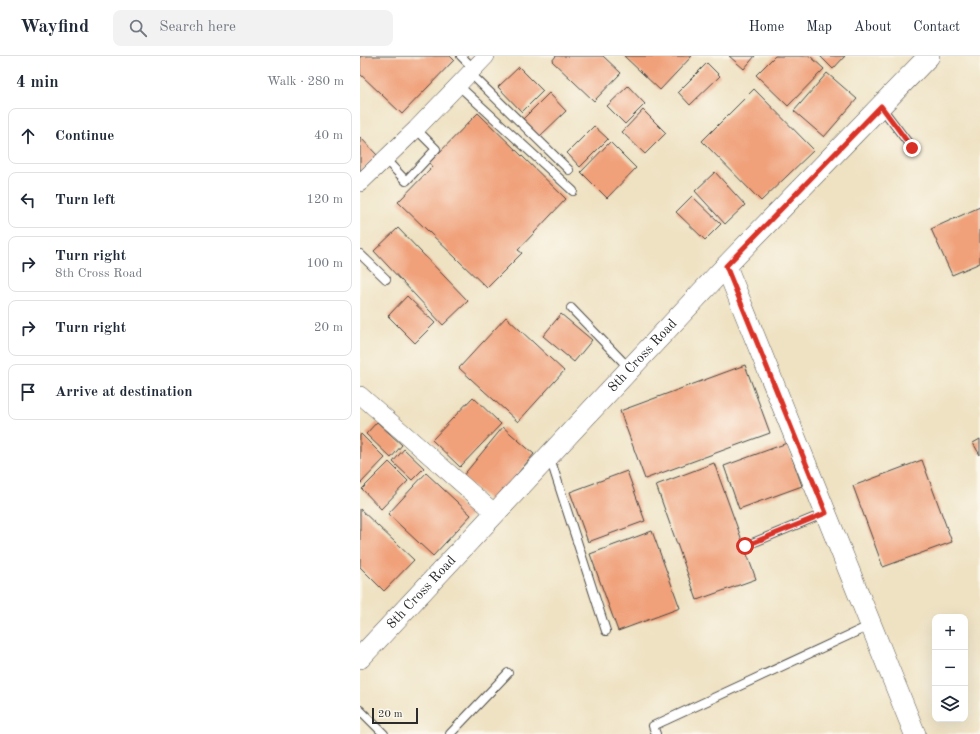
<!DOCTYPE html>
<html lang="en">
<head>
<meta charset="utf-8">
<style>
	:root { --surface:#fff; --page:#f2f2f3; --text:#1f2937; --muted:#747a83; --line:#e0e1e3 }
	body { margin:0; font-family:"Old Standard TT",serif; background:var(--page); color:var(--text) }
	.controls { position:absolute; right:12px; bottom:12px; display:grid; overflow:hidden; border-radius:8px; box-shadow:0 4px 16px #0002 }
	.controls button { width:36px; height:36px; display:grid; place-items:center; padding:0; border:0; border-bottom:1px solid var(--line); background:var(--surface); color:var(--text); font:20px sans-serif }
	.scale { position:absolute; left:12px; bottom:10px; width:46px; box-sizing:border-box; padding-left:4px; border:2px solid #2b2b2b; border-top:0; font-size:11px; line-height:14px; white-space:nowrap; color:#2b2b2b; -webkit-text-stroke:3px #fbf7ec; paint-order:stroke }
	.stop { position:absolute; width:12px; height:12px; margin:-9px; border:3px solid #d93025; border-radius:50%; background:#fff }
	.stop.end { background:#d93025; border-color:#fff; box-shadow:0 1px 4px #0008 }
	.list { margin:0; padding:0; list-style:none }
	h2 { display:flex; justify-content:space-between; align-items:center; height:52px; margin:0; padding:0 16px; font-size:17px }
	h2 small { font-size:13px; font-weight:400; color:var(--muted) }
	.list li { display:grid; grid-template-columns:26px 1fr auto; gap:12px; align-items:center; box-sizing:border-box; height:56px; margin:0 8px 8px; padding:0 8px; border:1px solid var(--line); border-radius:8px }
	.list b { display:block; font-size:15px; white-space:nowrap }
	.list p { margin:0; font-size:13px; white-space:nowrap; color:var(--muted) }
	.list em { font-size:13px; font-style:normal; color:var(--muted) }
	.icon { flex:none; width:22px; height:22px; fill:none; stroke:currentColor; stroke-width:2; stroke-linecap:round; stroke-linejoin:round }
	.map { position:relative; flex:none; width:620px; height:678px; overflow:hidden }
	header { display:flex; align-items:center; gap:24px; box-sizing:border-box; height:56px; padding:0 20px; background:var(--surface); border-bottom:1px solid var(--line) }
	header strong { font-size:19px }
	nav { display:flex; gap:22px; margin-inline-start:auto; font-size:14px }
	.search { width:280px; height:36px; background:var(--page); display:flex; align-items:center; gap:10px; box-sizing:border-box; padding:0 14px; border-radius:8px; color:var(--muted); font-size:15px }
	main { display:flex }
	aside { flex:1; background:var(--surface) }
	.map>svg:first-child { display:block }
	.building { fill:#f0a17a }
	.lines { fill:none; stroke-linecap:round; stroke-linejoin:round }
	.service-casing { stroke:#484642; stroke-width:10 }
	.minor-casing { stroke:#484642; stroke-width:18 }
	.tertiary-casing { stroke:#484642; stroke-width:22 }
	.service { stroke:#fff; stroke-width:8 }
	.minor { stroke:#fff; stroke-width:17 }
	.tertiary { stroke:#fff; stroke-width:21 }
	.route { stroke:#d93025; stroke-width:5 }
	.labels { text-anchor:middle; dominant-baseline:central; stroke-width:3.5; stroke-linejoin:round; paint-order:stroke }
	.street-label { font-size:14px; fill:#2b2b2b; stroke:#fbf7ec }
</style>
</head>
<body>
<header>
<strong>Wayfind</strong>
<div class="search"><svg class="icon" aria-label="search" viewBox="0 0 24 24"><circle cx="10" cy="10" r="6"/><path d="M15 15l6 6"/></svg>Search here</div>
<nav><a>Home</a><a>Map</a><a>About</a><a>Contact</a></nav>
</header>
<main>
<aside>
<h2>4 min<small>Walk · 280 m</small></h2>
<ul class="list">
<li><svg class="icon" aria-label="ahead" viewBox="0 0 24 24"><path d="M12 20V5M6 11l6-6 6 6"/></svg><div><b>Continue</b></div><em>40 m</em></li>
<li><svg class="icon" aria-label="left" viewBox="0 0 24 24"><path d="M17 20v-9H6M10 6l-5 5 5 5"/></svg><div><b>Turn left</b></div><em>120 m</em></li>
<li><svg class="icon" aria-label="right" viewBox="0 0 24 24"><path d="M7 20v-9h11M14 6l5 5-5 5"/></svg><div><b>Turn right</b><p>8th Cross Road</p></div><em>100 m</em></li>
<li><svg class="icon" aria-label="right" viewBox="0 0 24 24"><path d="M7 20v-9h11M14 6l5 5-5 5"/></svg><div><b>Turn right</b></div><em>20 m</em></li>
<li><svg class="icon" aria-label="arrive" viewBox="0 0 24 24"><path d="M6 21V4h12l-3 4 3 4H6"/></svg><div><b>Arrive at destination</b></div></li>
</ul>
</aside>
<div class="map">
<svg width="620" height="678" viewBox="0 0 620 678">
	<rect width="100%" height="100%" fill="#fbf7ec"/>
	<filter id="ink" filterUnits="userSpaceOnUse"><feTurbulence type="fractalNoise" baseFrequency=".025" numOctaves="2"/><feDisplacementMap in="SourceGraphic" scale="8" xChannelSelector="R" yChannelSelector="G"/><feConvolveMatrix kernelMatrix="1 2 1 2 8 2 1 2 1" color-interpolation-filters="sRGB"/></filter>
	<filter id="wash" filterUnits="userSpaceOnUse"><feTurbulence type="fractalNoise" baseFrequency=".012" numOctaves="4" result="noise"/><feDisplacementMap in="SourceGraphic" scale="16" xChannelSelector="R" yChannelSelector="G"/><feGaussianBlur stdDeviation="0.9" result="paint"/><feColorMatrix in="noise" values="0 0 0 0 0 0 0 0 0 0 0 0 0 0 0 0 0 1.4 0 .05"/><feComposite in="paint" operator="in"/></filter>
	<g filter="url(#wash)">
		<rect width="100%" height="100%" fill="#efe2c3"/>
		<g id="blocks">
			<!-- building -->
			<g class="building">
				<path d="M0,0H90L94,4L42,58L0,18Z"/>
				<path d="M196,0H243L261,17L234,45L192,5Z"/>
				<path d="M264,0H332L300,34Z"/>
				<path d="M369,0H395L384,13Z"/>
				<path d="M415,0H450L464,13L428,50L396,19Z"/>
				<path d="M460,0H485L473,13Z"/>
				<path d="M347,7L360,20L330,49L318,36Z"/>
				<path d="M159,11L183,35L162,56L138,31Z"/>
				<path d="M467,17L497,43L464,81L434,55Z"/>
				<path d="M268,30L285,48L265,68L247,50Z"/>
				<path d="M394,33L454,94L401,145L342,85Z"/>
				<path d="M189,37L206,55L179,81L162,64Z"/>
				<path d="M283,54L306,77L285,98L262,76Z"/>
				<path d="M118,57L206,143L158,194L162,197L127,232L38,146L73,110L69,107Z"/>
				<path d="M234,70L248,83L220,111L207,97Z"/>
				<path d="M0,81L17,99L0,115Z"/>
				<path d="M250,86L276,112L247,142L221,116Z"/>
				<path d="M355,116L385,149L365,168L335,135Z"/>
				<path d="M332,140L361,168L345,184L316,156Z"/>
				<path d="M620,151V207L592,219L571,173Z"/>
				<path d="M38,172L108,245L83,269L14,195Z"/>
				<path d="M47,240L75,267L55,287L28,260Z"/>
				<path d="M201,258L232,284L214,306L183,280Z"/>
				<path d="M146,261L204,315L158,366L99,312Z"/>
				<path d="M385,309L410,377L285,423L260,355Z"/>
				<path d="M113,341L141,368L100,411L72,384Z"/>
				<path d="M17,366L42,389L31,402L6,378Z"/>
				<path d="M143,371L174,398L133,447L102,421Z"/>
				<path d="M1,378L25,402L0,428V380Z"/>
				<path d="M620,383V399L613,387Z"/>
				<path d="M427,387L442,430L379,453L364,410Z"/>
				<path d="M44,393L64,412L52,424L33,406Z"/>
				<path d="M562,404L592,486L523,511L493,430Z"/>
				<path d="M29,406L48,425L21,453L2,433Z"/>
				<path d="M354,407L396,523L337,544L296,429Z"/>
				<path d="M267,415L285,465L228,486L210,436Z"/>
				<path d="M66,417L111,459L73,500L28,458Z"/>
				<path d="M0,453L54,504L24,535L0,511Z"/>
				<path d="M292,475L320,552L258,575L230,498Z"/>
			</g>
		</g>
	</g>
	<g filter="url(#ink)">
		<use href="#blocks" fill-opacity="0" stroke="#484642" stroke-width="1"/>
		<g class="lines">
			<defs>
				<g id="service">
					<path d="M101,0L114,13"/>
					<path d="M110,17L209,114"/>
					<path d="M98,29L213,135"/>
					<path d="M521,51L552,92"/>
					<path d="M25,103L46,125L76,93L56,73"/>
					<path d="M0,198L26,223"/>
					<path d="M211,252L270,313"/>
					<path d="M190,402L246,575"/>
					<path d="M385,490L465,457"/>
					<path d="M0,654L24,678"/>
					<path d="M90,678L148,617"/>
					<path d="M296,678L293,670L511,569"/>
				</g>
				<g id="minor">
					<path d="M0,127L56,73L126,0"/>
					<path d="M0,339L135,457"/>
				</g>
				<g id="tertiary">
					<path d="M366,210L555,678"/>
					<path id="s1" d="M0,602L366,210L569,0"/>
				</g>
			</defs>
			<!-- service casing -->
			<use href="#service" class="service-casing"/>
			<!-- minor casing -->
			<use href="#minor" class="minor-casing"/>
			<!-- tertiary casing -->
			<use href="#tertiary" class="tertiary-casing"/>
			<!-- service -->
			<use href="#service" class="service"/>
			<!-- minor -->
			<use href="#minor" class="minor"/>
			<!-- tertiary -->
			<use href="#tertiary" class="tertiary"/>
		</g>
	</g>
	<g class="lines" filter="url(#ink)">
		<!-- route -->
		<path class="route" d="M385,490L466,457L366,210L521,50L552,92"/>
	</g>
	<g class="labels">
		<!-- street labels -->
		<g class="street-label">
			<text stroke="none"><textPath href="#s1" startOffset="414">8th Cross Road</textPath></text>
			<text stroke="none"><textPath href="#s1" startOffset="90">8th Cross Road</textPath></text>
		</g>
	</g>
</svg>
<div class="controls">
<button>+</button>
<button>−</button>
<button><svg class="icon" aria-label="layers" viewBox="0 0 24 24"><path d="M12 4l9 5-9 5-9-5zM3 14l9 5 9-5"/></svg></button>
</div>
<div class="scale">20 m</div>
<div class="stop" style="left:385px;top:490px"></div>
<div class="stop end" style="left:552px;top:92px"></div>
</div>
</main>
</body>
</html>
